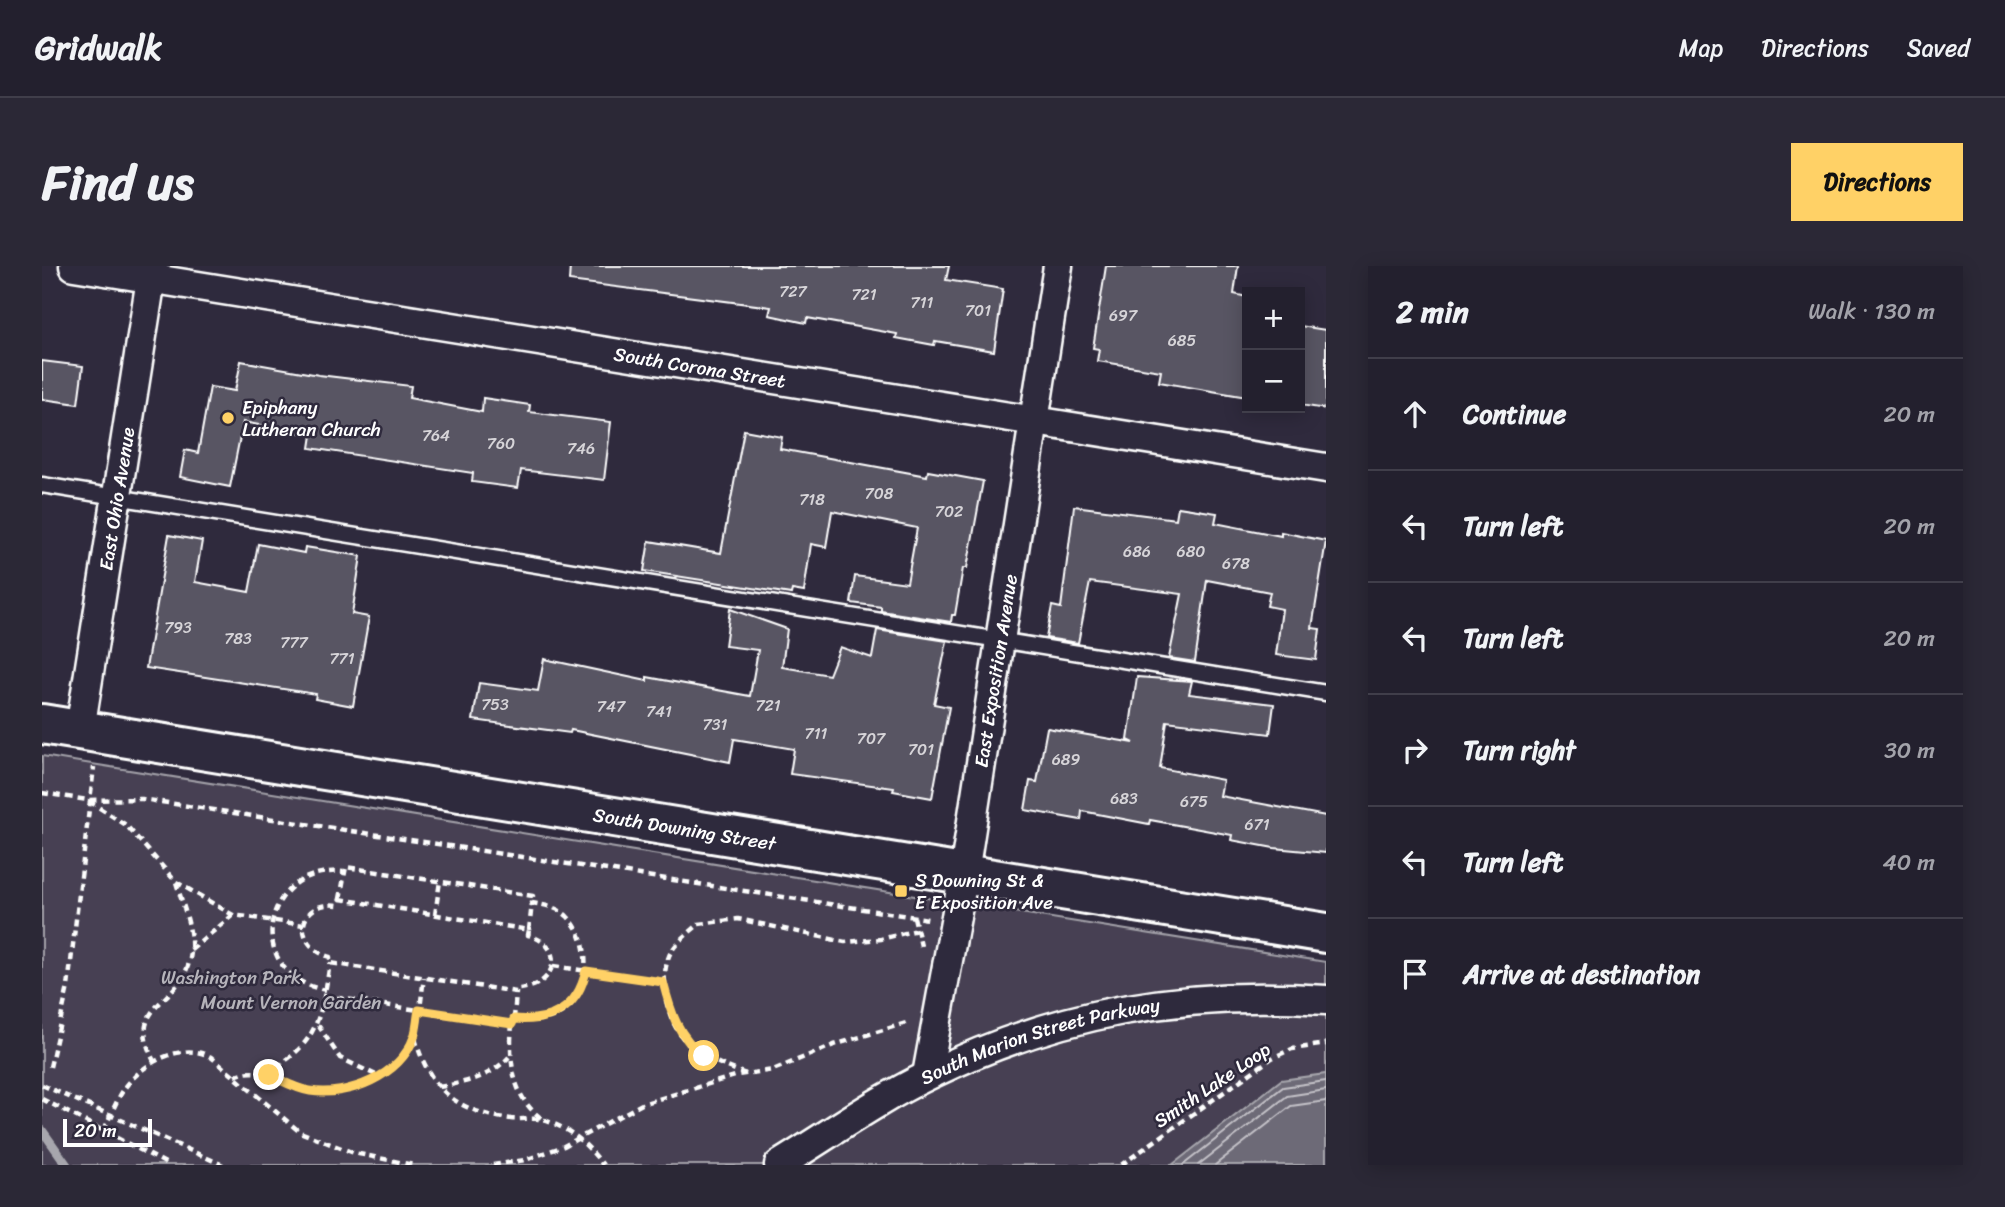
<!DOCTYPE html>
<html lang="en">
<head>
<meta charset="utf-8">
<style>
	:root { --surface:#23202e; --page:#2b2836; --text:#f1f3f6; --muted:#a3a3aa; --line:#403e4a; --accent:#ffd166 }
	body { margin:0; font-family:Sriracha,sans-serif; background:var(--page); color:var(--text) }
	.controls { position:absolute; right:21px; top:21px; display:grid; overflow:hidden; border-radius:0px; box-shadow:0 4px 18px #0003 }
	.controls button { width:63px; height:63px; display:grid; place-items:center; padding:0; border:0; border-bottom:2px solid var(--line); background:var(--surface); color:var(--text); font:35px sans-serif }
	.scale { position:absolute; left:21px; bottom:18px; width:89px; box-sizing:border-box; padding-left:7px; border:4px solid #fff; border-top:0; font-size:19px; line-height:24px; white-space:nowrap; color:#fff; -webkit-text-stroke:5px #2f2a3d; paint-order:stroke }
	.stop { position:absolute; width:21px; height:21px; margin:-16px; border:5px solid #ffd166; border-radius:50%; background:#fff }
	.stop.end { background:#ffd166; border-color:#fff; box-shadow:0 2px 7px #0008 }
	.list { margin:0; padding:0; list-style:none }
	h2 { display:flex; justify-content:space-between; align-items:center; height:91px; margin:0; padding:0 28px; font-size:30px }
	h2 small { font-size:23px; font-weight:400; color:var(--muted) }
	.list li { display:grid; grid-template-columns:46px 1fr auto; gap:21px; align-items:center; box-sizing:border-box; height:112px; padding:0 28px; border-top:2px solid var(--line) }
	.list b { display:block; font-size:26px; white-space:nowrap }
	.list em { font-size:23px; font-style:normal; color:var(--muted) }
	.icon { flex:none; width:38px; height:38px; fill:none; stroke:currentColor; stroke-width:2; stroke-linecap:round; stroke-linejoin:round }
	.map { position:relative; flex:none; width:1284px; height:899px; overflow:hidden; border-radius:0px }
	header { display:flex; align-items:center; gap:42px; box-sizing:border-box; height:98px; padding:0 35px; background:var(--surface); border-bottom:2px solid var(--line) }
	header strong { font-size:33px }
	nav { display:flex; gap:38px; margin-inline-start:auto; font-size:24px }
	.intro { display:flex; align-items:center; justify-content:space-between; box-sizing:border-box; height:168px; padding:0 42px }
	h1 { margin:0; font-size:49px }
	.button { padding:18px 32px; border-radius:0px; background:var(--accent); color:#111; font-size:24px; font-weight:700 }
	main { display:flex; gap:42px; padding:0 42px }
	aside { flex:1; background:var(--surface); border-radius:0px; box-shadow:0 4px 18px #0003 }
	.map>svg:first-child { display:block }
	.green { fill:#464152; stroke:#a2a0a8; stroke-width:2 }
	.water { fill:#6d6a77; stroke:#a7a6ad; stroke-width:2 }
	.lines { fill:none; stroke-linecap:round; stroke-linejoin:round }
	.shore { stroke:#c5c3c9; stroke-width:2 }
	.stream { stroke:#a7a6ad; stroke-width:9 }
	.building { fill:#595564; stroke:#fff; stroke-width:2 }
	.lane-casing { stroke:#fff; stroke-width:19 }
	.street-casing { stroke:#fff; stroke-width:33 }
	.secondary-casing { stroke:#fff; stroke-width:44 }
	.path { stroke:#fff; stroke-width:4.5; stroke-dasharray:7 5; stroke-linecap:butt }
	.lane { stroke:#2f2a3d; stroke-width:14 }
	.street { stroke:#2f2a3d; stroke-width:28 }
	.secondary { stroke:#2f2a3d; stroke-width:38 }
	.route { stroke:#ffd166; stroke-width:9 }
	.poi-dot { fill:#ffd166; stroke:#2f2a3d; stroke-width:2.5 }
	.labels { text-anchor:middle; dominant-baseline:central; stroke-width:5; stroke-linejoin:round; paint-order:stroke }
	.number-label { font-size:16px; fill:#d6d4d8 }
	.street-label { font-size:19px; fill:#fff; stroke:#2f2a3d }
	.poi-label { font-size:19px; fill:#fff; stroke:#2f2a3d; text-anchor:start }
	.park-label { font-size:19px; fill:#b5b3ba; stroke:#2f2a3d }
</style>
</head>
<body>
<header>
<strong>Gridwalk</strong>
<nav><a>Map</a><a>Directions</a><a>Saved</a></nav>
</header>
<div class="intro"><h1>Find us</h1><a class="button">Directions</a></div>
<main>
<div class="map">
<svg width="1284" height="899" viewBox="0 0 1284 899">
	<rect width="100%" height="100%" fill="#2f2a3d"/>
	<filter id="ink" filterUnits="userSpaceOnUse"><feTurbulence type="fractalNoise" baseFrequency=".0143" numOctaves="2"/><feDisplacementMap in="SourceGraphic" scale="14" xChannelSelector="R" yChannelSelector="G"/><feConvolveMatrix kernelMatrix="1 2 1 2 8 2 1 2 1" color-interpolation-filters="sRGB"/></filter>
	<g filter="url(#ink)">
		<!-- green -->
		<path class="green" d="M0,490L1284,696V899H0Z"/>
		<!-- water -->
		<path class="water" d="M1284,808V899H1130L1239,814Z"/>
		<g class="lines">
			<!-- shore -->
			<g class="shore">
				<path d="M1141,899L1241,821L1284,815"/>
				<path d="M1156,899L1245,830L1284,824"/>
				<path d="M1173,899L1249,840L1284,835"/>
			</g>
			<!-- stream -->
			<path class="stream" d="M0,864L25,899"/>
		</g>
		<!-- building -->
		<g class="building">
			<path d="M528,0H907L904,14L961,23L952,85L893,75L892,79L854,72L855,68L765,52L764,57L727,49L729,41L527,15Z"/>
			<path d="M1064,0H1196L1192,28L1205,31V131L1117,116L1119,105L1055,95L1057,83L1051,82Z"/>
			<path d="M1258,60L1284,64V143L1258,139Z"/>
			<path d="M0,95L41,100L36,138L0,133Z"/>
			<path d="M199,95L277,109L369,120L367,132L440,146L441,132L488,139L487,146L569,156L562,214L479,204L476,222L430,216L431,207L268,182L270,169L201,156L188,221L138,211L143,184L156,187L168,121L193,125Z"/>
			<path d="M702,164L740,171L738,183L885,210L886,205L941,215L925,302H921L913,349H910L909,356L839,345V341L809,337L813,310L865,317L875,262L790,245L784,281L769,278L762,326L750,324L749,328L602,305L607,275L679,287Z"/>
			<path d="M1032,240L1134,253L1136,241L1175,247L1173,257L1239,270V266L1284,275L1270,362L1278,363L1274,394L1234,389L1240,343L1225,340L1228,326L1165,314L1153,396L1127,392L1140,328L1048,316L1036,377L1004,372L1010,340L1019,342Z"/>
			<path d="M127,269L160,275L153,316L207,326L216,278L262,287L263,281L319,290L310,348L327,351L311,440L273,433L274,428L104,402Z"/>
			<path d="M688,343L745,363L740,401L787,409L798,381L830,392L835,364L905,375L892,438L907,441L890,532L851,525L852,522L748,508L752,483L692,473L688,496L529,464L528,467L431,454L437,417L496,425L502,393L605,415V411L708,430L716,384L683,380Z"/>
			<path d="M1095,411L1150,415L1147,428L1232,438L1228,468L1125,455L1118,502L1181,514L1178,530L1284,550V587L1232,582L1189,574L1190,569L1108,554L1107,558L1040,545L1039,554L983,544L988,515L995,516L1005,462L1092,477L1086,474Z"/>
		</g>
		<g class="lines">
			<defs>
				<path id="lane" d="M0,219L1284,427"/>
				<g id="street">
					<path id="s1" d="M32,0L1284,202"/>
					<path id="s2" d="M38,464L111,0"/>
					<path id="s3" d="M885,809L922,607L1016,0"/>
					<path id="s4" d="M737,899C786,869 835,834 887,809C1015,746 1142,724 1284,734"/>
				</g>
				<g id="secondary">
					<path id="s5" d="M0,458L1284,667"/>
				</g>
			</defs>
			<!-- lane casing -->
			<use href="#lane" class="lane-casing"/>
			<!-- street casing -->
			<use href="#street" class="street-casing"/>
			<!-- secondary casing -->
			<use href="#secondary" class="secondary-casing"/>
			<!-- path -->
			<g class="path">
				<path d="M0,527L46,534L100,533L886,653"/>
				<path d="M47,535L84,559L134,616L191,649L262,659"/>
				<path d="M298,633L487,664L486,669C526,680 514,722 475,723L474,726L288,697V691C249,679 255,634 296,639Z"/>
				<path d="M298,633L303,606"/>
				<path d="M393,649L398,615"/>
				<path d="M872,651L879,680"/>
				<path d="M487,664L490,637"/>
				<path d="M149,684L191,649"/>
				<path d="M511,700L621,716"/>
				<path d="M283,730L470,758L472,753C486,754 501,755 514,749C550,732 552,676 525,650C515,641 502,639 490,637L491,630L304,601L303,606C216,598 202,711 284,724"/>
				<path d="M472,753L474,726"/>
				<path d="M470,758C467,792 469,830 499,852"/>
				<path d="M276,759L298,792L336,810"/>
				<path d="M373,772C388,825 416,846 469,853C479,854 492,851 502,854C529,863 544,877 561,899"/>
				<path d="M113,797C79,735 145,739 149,685C151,663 140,637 134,616"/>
				<path d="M8,801L26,721L52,501"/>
				<path d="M224,807C276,778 279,752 288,697"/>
				<path d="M704,808C685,801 666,794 650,781C626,762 616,718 627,690C632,678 647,667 657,658L696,653L803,676L839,673L875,664"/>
				<path d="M193,810C218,798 242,818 265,824C303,834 360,810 373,770C378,752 379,731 382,712"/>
				<path d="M0,819L181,899"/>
				<path d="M397,821C425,816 447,812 467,791"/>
				<path d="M0,833L127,899"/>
				<path d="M62,864C68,851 74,835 82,823C100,797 140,775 169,791L258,866L312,887L372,899"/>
				<path d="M451,899L483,894L522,880L600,838L696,809L731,804L792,779L864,757L865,753"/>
				<path d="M1079,899L1230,792L1250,783L1284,778"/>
			</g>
			<!-- lane -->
			<use href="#lane" class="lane"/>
			<!-- street -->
			<use href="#street" class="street"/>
			<!-- secondary -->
			<use href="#secondary" class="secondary"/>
		</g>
	</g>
	<g class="lines" filter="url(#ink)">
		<!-- route -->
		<path class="route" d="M227,809C239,814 254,823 268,825C306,831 358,810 372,771C375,763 375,753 377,744L470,758L472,753C509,756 535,744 544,705L621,716C629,747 636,771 662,790"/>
	</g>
	<!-- markers -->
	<g class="poi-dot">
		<circle cx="186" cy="152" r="7"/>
		<rect x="852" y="618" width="14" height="14" rx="3.5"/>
	</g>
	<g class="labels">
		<!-- number labels -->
		<g class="number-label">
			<text x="751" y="25">727</text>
			<text x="822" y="28">721</text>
			<text x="880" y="36">711</text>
			<text x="936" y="44">701</text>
			<text x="1081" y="49">697</text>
			<text x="1140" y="74">685</text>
			<text x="394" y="169">764</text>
			<text x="459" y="177">760</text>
			<text x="539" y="182">746</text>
			<text x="837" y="227">708</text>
			<text x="770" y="233">718</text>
			<text x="907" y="245">702</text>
			<text x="1095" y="285">686</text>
			<text x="1149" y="285">680</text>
			<text x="1194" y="297">678</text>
			<text x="136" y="361">793</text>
			<text x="196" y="372">783</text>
			<text x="252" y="376">777</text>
			<text x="300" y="392">771</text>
			<text x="453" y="438">753</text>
			<text x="726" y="439">721</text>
			<text x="569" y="440">747</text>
			<text x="617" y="445">741</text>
			<text x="673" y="458">731</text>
			<text x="774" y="467">711</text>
			<text x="829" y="472">707</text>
			<text x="879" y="483">701</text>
			<text x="1024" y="493">689</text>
			<text x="1082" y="532">683</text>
			<text x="1152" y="535">675</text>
			<text x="1215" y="558">671</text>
		</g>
		<!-- street labels -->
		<g class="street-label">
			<text stroke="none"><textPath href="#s1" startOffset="634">South Corona Street</textPath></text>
			<text stroke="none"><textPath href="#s2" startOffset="234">East Ohio Avenue</textPath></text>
			<text stroke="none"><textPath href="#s3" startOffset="410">East Exposition Avenue</textPath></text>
			<text stroke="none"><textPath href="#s5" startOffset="651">South Downing Street</textPath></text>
			<text stroke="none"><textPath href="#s4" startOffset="292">South Marion Street Parkway</textPath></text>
			<text transform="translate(1170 819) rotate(-34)">Smith Lake Loop</text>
		</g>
		<!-- poi labels -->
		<g class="poi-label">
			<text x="200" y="141">Epiphany<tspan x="200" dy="22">Lutheran Church</tspan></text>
			<text x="873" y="614">S Downing St &amp;<tspan x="873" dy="22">E Exposition Ave</tspan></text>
		</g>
		<!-- park labels -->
		<g class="park-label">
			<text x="189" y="711">Washington Park</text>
			<text x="249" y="736">Mount Vernon Garden</text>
		</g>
	</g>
</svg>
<div class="controls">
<button>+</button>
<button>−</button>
</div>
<div class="scale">20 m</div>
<div class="stop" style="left:662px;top:790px"></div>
<div class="stop end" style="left:227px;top:809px"></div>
</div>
<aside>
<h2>2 min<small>Walk · 130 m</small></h2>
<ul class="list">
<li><svg class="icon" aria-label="ahead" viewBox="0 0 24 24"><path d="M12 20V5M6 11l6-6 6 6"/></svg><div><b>Continue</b></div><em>20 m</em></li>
<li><svg class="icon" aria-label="left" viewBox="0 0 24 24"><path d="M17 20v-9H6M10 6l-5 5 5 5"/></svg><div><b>Turn left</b></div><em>20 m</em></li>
<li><svg class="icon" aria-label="left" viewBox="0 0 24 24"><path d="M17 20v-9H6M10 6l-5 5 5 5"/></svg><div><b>Turn left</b></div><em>20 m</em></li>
<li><svg class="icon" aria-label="right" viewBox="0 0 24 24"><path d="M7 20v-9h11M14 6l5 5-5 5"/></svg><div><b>Turn right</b></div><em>30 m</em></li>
<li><svg class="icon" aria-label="left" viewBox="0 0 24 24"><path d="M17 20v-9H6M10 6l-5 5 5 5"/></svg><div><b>Turn left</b></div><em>40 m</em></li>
<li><svg class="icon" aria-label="arrive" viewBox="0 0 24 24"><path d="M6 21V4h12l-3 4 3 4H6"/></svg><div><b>Arrive at destination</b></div></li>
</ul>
</aside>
</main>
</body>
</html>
